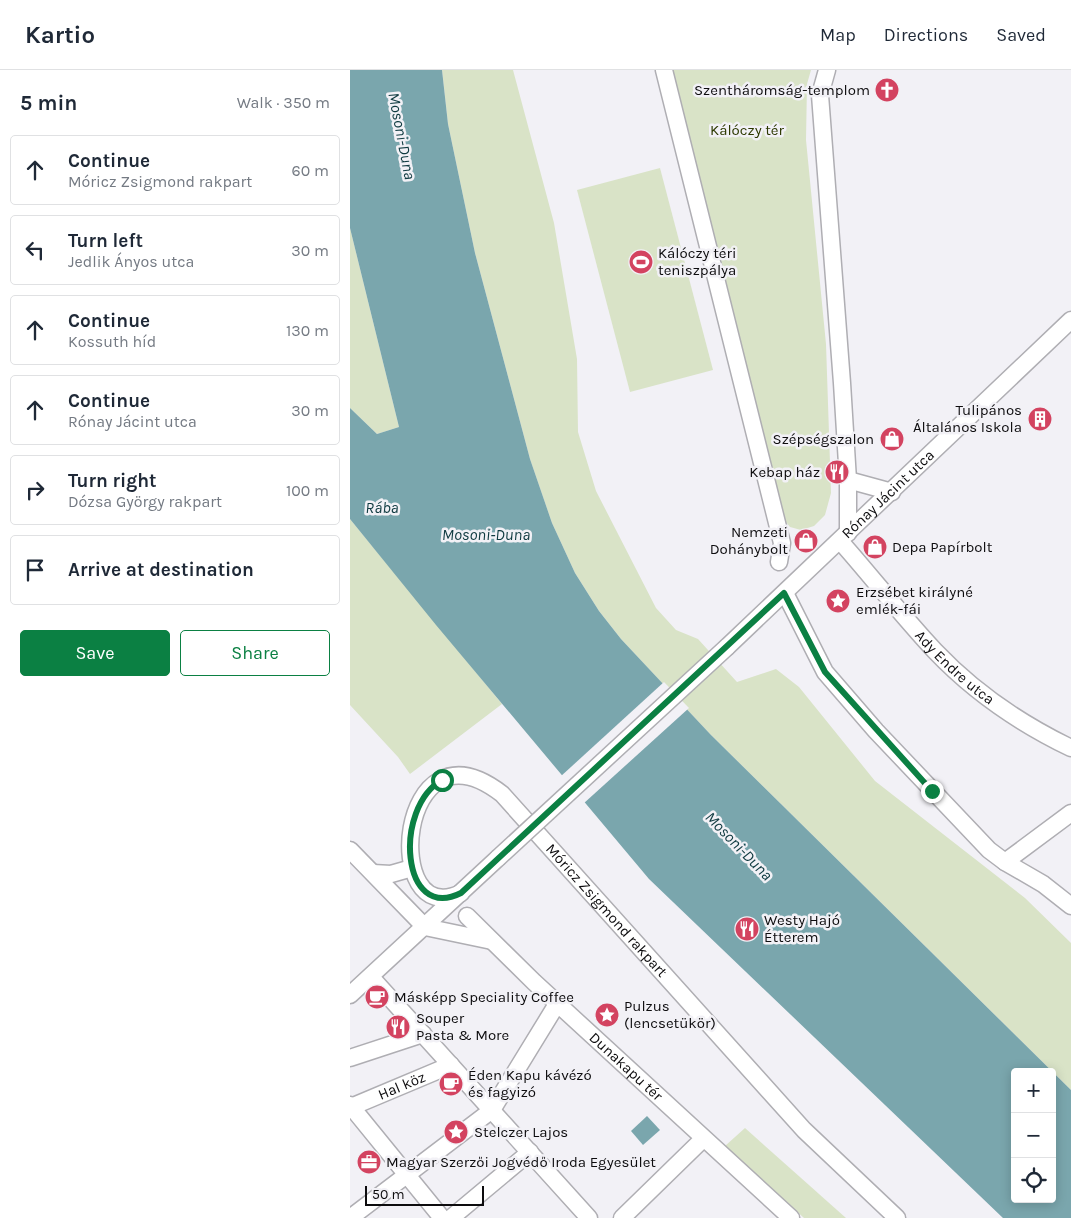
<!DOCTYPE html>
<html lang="en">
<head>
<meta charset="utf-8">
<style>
	:root { --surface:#fff; --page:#f6f6f7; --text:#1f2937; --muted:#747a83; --line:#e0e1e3; --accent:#0b8043 }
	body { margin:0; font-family:Karla,sans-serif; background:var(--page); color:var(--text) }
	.controls { position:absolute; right:15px; bottom:15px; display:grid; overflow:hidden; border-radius:5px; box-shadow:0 2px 12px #0003 }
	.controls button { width:45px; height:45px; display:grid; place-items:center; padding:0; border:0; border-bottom:1px solid var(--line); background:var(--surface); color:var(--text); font:25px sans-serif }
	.scale { position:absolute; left:15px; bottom:12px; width:119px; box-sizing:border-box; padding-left:5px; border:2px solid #0d0c0e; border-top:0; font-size:14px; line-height:18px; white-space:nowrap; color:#0d0c0e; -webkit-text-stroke:4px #f2f1f6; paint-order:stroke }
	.stop { position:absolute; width:15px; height:15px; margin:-11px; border:4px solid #0b8043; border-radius:50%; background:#fff }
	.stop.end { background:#0b8043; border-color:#fff; box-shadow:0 1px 5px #0008 }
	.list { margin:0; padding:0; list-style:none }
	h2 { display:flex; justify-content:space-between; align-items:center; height:65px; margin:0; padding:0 20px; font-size:21px }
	h2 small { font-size:16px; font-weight:400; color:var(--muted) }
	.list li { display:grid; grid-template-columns:32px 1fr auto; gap:15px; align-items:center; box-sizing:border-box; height:70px; margin:0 10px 10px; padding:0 10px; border:1px solid var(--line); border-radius:5px }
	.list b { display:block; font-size:19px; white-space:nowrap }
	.list p { margin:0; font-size:16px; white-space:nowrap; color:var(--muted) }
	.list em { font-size:16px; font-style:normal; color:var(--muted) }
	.actions { display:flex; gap:10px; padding:15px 20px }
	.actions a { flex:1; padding:11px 0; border:1px solid var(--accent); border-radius:5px; text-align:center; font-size:18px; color:var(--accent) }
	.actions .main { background:var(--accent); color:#fff }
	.icon { flex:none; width:28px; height:28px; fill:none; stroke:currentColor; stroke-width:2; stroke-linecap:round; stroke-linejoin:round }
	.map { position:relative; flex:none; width:721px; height:1148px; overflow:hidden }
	header { display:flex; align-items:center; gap:30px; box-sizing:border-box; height:70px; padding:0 25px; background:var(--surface); border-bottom:1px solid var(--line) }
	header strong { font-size:24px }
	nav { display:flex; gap:28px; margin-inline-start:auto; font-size:18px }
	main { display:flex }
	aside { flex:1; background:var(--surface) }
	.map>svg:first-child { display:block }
	.green { fill:#d9e3c7 }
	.water { fill:#7aa6ad; fill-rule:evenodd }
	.pier { fill:#f2f1f6 }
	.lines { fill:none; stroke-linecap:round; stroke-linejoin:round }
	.street-casing { stroke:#afaeb3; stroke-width:19 }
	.street { stroke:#fff; stroke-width:16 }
	.street-bridge-casing { stroke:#afaeb3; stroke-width:19; stroke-linecap:butt }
	.street-bridge { stroke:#fff; stroke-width:16 }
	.route { stroke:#0b8043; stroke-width:6 }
	.labels { text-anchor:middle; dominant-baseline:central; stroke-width:5; stroke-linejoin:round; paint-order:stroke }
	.poi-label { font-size:15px; fill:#0d0c0e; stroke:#f2f1f6; text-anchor:start }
	.park-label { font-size:15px; fill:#2d3900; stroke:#f2f1f6 }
	.street-label { font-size:15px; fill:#0d0c0e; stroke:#f2f1f6 }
	.water-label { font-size:16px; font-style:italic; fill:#0f3a40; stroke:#f2f1f6 }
</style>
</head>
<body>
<header>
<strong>Kartio</strong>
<nav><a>Map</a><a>Directions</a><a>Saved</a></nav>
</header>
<main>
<aside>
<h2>5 min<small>Walk · 350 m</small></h2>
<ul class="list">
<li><svg class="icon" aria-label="ahead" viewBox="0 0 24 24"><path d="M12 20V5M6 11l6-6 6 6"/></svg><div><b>Continue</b><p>Móricz Zsigmond rakpart</p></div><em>60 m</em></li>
<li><svg class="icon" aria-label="left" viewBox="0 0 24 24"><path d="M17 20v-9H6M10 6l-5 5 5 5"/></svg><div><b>Turn left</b><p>Jedlik Ányos utca</p></div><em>30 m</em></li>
<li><svg class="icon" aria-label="ahead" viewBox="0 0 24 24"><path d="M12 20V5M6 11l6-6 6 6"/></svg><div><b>Continue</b><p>Kossuth híd</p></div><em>130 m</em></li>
<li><svg class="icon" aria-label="ahead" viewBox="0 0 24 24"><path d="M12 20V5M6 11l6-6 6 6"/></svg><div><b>Continue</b><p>Rónay Jácint utca</p></div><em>30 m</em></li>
<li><svg class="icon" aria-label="right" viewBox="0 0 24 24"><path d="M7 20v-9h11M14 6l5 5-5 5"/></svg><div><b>Turn right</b><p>Dózsa György rakpart</p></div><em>100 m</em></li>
<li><svg class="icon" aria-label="arrive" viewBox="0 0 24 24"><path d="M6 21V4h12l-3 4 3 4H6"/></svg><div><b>Arrive at destination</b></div></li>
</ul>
<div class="actions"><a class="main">Save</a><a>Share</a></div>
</aside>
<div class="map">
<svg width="721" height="1148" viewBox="0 0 721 1148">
	<rect width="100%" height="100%" fill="#f2f1f6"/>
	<!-- green -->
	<g class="green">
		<path d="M92,0H163L204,153L227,289L228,362L246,421L306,538L326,560L348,569L387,612L426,599L449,617L525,711L675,828L721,873V1020L361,665L271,569L249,541L225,503L202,453L180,389L125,183L98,54Z"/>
		<path d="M322,0H461L457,14L456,70L476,274L481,423L475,445L464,456L451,460L440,457L431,446Z"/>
		<path d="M310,98L363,300L280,322L227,120Z"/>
		<path d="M0,158L49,357L27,364L0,338Z"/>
		<path d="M0,449L152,634L60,704L48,687L0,635Z"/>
		<path d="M395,1058L496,1148H454L375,1076Z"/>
	</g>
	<!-- water -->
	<g class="water">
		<path d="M0,0H92L98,54L125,183L180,389L202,453L225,503L249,541L271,569L361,665L721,1020V1148H653L299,809L86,555L0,449V338L27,364L49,357L0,158ZM665,1002H702V1129H665Z"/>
		<path d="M297,1046L310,1060L293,1075L281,1061Z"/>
	</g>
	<!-- pier -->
	<path class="pier" d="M314,612L339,638L233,734L210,707Z"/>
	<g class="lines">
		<defs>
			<g id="street">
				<path d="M314,0L432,473L429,492"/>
				<path d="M477,0L470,25L492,313L498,410V463"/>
				<path d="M498,410L542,422"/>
				<path id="s1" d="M490,471C522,507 552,546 585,581C623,621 671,654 721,678"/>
				<path d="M435,523L475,602L526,661L639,780L655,792L693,814L721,836"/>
				<path id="s2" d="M377,577L721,250"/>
				<path d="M0,780L75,857"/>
				<path d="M655,792L721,743"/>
				<path d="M23,803L41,804L62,798"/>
				<path id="s3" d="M111,823C31,863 46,642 152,724L454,1060L547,1148"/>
				<path id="s4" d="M117,846L184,912L441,1148"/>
				<path d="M75,857L142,871"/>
				<path d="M21,907L239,1148"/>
				<path d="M0,925L148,788"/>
				<path d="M0,988L73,964"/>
				<path d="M0,1035L92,1148"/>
				<path id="s5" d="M1,1037L101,995"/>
				<path d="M0,1148L142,1040L207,934"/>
				<path d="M101,1148L180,1082"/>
				<path d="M272,1148L353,1069"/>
			</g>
		</defs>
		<!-- street casing -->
		<use href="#street" class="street-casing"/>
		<!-- street -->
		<use href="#street" class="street"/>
		<defs>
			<path id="street-bridge" d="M148,788L377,577"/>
		</defs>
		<!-- street-bridge casing -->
		<use href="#street-bridge" class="street-bridge-casing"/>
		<!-- street-bridge -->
		<use href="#street-bridge" class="street-bridge"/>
	</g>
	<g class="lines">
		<!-- route -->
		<path class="route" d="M92,710C43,738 51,853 111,823L434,523L475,602L582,721"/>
	</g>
	<!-- icons -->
	<defs>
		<symbol id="church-disc" viewBox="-11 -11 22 22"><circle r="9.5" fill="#d34360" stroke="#f2f1f6"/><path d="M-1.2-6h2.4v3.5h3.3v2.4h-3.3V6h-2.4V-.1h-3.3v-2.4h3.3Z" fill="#fff"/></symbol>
		<symbol id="stadium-disc" viewBox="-11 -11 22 22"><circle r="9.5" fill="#d34360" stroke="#f2f1f6"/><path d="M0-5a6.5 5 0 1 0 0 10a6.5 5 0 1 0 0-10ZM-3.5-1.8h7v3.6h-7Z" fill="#fff"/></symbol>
		<symbol id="building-disc" viewBox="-11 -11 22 22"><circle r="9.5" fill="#d34360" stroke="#f2f1f6"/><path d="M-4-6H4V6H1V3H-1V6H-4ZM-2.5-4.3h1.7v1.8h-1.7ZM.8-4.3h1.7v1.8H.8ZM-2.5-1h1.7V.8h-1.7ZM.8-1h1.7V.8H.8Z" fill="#fff"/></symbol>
		<symbol id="shop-disc" viewBox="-11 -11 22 22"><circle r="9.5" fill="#d34360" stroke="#f2f1f6"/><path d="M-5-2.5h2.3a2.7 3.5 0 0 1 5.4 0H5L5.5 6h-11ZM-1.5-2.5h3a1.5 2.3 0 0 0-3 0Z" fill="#fff"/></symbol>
		<symbol id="restaurant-disc" viewBox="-11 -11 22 22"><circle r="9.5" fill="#d34360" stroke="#f2f1f6"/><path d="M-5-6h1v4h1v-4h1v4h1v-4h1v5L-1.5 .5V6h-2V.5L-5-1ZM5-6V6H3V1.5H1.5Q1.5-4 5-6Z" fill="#fff"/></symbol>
		<symbol id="sight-disc" viewBox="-11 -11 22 22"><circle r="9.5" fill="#d34360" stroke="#f2f1f6"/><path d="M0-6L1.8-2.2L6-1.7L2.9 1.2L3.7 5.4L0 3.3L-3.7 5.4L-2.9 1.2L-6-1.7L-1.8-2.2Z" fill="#fff"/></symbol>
		<symbol id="cafe-disc" viewBox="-11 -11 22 22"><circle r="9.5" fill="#d34360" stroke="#f2f1f6"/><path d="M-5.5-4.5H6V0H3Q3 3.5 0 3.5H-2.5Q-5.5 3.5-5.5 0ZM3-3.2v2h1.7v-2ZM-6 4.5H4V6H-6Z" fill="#fff"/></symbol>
		<symbol id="office-disc" viewBox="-11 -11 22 22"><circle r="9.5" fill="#d34360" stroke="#f2f1f6"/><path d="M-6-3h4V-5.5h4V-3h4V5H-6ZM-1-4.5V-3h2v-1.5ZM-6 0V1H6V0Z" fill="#fff"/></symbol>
	</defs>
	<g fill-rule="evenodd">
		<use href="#church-disc" x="523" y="6" width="28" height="28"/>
		<use href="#stadium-disc" x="277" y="178" width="28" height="28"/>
		<use href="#building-disc" x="676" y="335" width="28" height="28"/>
		<use href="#shop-disc" x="528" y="355" width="28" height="28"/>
		<use href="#restaurant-disc" x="473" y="388" width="28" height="28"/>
		<use href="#shop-disc" x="442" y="457" width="28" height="28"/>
		<use href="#shop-disc" x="511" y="463" width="28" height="28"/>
		<use href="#sight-disc" x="474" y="517" width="28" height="28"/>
		<use href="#restaurant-disc" x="383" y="845" width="28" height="28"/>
		<use href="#cafe-disc" x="13" y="913" width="28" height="28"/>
		<use href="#sight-disc" x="243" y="931" width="28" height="28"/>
		<use href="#restaurant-disc" x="34" y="943" width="28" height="28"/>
		<use href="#cafe-disc" x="87" y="1000" width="28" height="28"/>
		<use href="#sight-disc" x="92" y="1048" width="28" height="28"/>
		<use href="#office-disc" x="5" y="1078" width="28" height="28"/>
	</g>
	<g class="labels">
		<!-- poi labels -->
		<g class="poi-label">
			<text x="520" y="20" text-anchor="end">Szentháromság-templom</text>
			<text x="308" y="183">Kálóczy téri<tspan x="308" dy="17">teniszpálya</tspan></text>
			<text x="672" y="340" text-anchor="end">Tulipános<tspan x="672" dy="17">Általános Iskola</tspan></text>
			<text x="524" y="369" text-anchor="end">Szépségszalon</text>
			<text x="470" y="402" text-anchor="end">Kebap ház</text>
			<text x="438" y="462" text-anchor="end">Nemzeti<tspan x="438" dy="17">Dohánybolt</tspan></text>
			<text x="542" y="477">Depa Papírbolt</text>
			<text x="506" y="522">Erzsébet királyné<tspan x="506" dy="17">emlék-fái</tspan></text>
			<text x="414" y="850">Westy Hajó<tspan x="414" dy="17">Étterem</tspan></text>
			<text x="44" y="927">Másképp Speciality Coffee</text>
			<text x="274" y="936">Pulzus<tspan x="274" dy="17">(lencsetükör)</tspan></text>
			<text x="66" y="948">Souper<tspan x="66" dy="17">Pasta &amp; More</tspan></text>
			<text x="118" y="1005">Éden Kapu kávézó<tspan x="118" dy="17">és fagyizó</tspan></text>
			<text x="124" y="1062">Stelczer Lajos</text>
			<text x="36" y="1092">Magyar Szerzői Jogvédő Iroda Egyesület</text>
		</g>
		<!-- park labels -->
		<g class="park-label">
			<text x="397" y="60">Kálóczy tér</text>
		</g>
		<!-- street labels -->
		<g class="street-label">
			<text stroke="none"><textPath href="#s2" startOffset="222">Rónay Jácint utca</textPath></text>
			<text stroke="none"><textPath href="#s1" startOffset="171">Ady Endre utca</textPath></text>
			<text stroke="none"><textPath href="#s3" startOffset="386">Móricz Zsigmond rakpart</textPath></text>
			<text stroke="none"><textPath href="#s4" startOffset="219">Dunakapu tér</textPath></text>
			<text stroke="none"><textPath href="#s5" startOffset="55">Hal köz</textPath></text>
		</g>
		<!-- water labels -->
		<g class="water-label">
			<text transform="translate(52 66) rotate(79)">Mosoni-Duna</text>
			<text x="32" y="437">Rába</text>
			<text x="136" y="464">Mosoni-Duna</text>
			<text transform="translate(389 776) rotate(46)">Mosoni-Duna</text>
		</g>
	</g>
</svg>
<div class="controls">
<button>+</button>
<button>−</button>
<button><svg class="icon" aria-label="locate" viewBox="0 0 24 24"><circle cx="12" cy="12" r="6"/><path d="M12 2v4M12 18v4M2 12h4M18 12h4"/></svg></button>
</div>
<div class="scale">50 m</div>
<div class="stop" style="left:92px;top:710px"></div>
<div class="stop end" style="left:582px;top:721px"></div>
</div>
</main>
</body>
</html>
